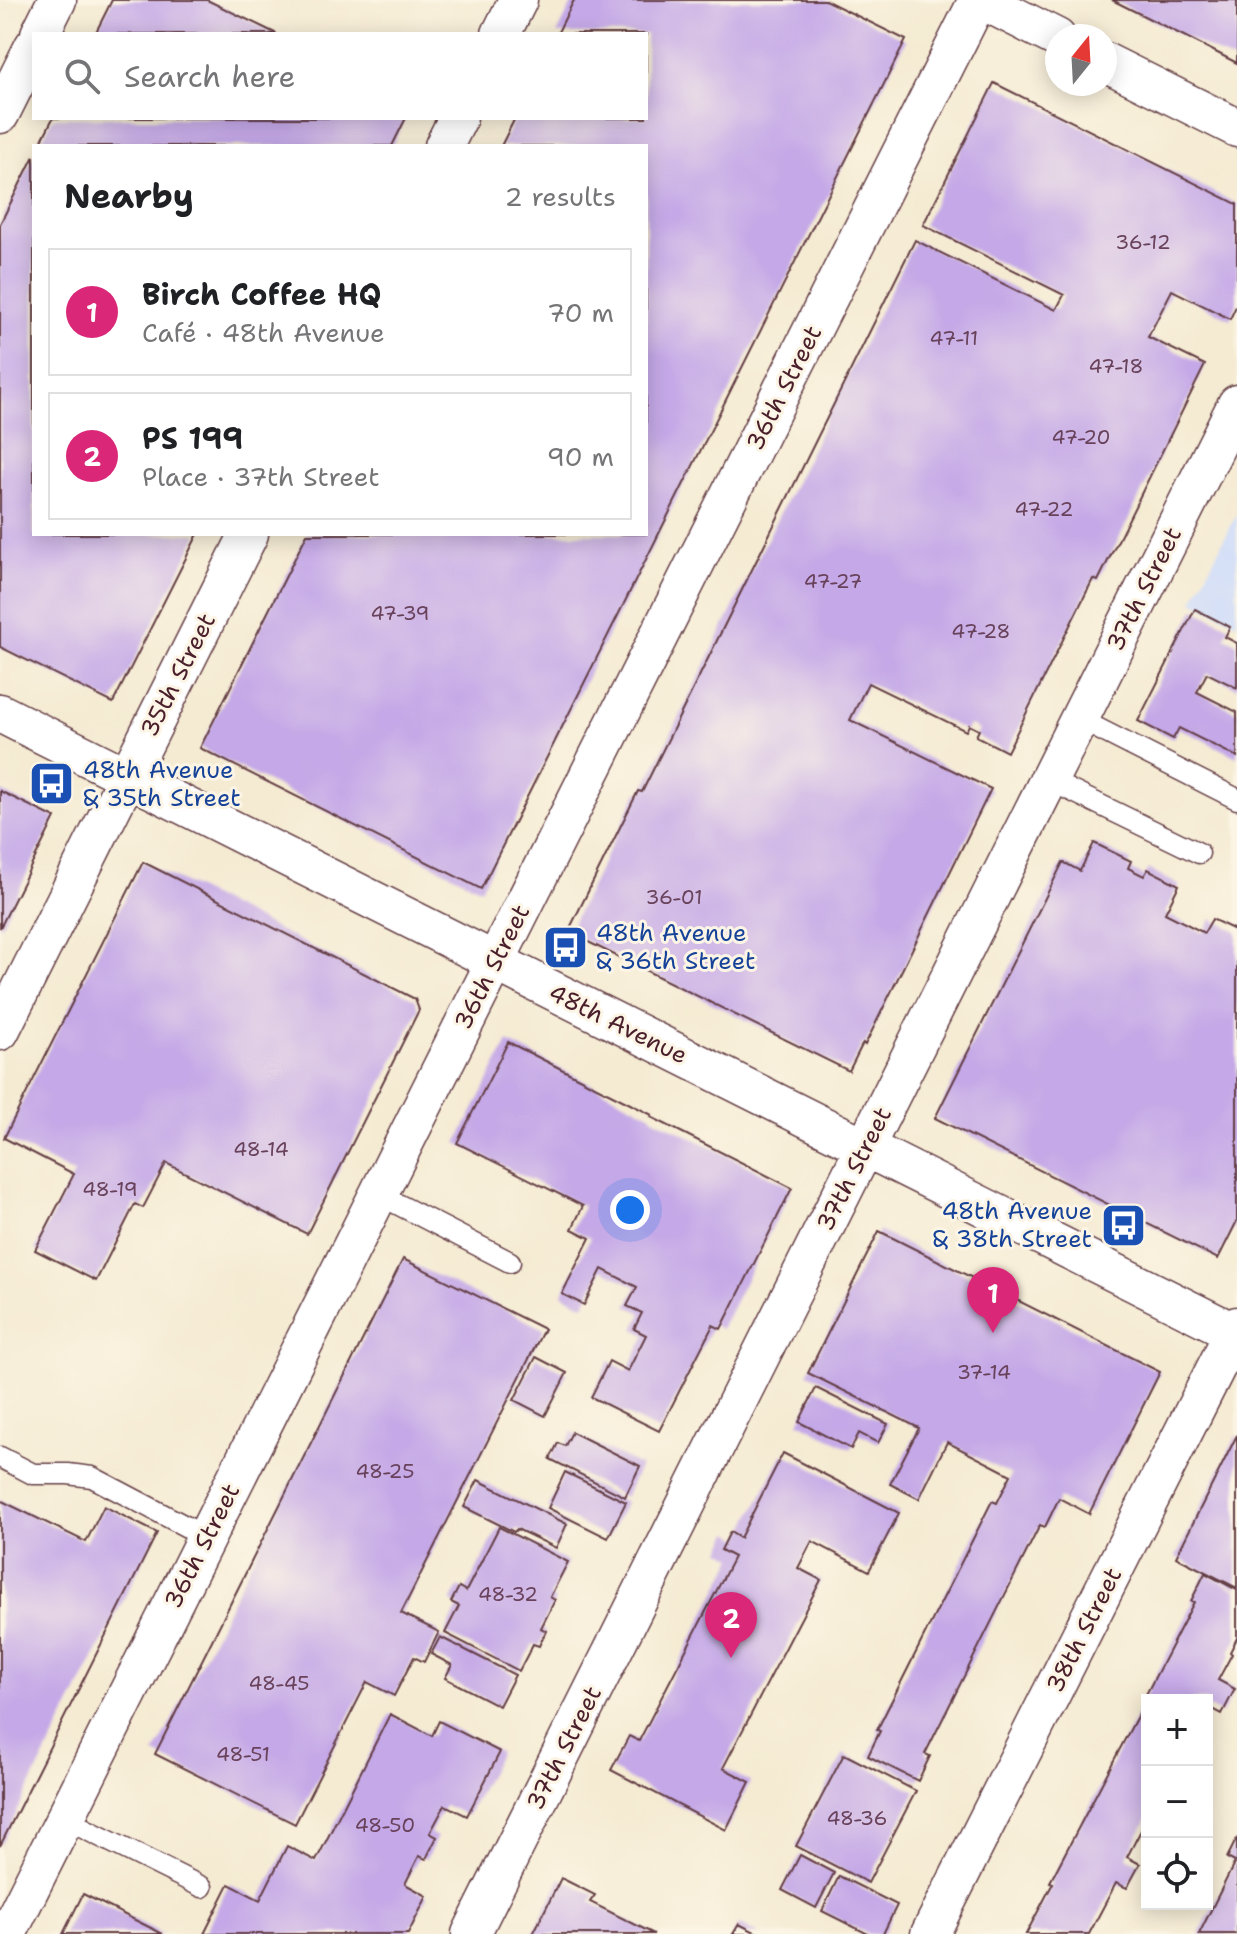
<!DOCTYPE html>
<html lang="en">
<head>
<meta charset="utf-8">
<style>
	:root { --surface:#fff; --page:#f2f2f2; --text:#202124; --muted:#757577; --line:#e0e0e0; --accent:#db2777 }
	body { margin:0; font-family:"Shantell Sans",sans-serif; background:var(--page); color:var(--text) }
	.controls { position:absolute; right:24px; bottom:24px; display:grid; overflow:hidden; border-radius:0px; box-shadow:0 4px 20px #0003 }
	.controls button { width:72px; height:72px; display:grid; place-items:center; padding:0; border:0; border-bottom:2px solid var(--line); background:var(--surface); color:var(--text); font:40px sans-serif }
	.compass { position:absolute; left:1045px; top:24px; width:72px; height:72px; border-radius:50%; background:var(--surface); box-shadow:0 4px 20px #0003; rotate:18deg }
	.you { position:absolute; left:630px; top:1210px; width:28px; height:28px; margin:-20px; border:6px solid #fff; border-radius:50%; background:#1a73e8; box-shadow:0 0 0 12px #1a73e833 }
	.badge { display:grid; place-items:center; width:52px; height:52px; border-radius:50%; background:var(--accent); color:#fff; font-size:26px; font-weight:700 }
	.pin { position:absolute; translate:-50% -66px; filter:drop-shadow(0 2px 4px #0008) }
	.pin::after { content:''; position:absolute; top:42px; width:28px; height:24px; background:inherit; clip-path:polygon(0 0,100% 0,50% 100%) }
	.list { margin:0; padding:0; list-style:none }
	h2 { display:flex; justify-content:space-between; align-items:center; height:104px; margin:0; padding:0 32px; font-size:34px }
	h2 small { font-size:26px; font-weight:400; color:var(--muted) }
	.list li { display:grid; grid-template-columns:52px 1fr auto; gap:24px; align-items:center; box-sizing:border-box; height:128px; margin:0 16px 16px; padding:0 16px; border:2px solid var(--line); border-radius:0px }
	.list b { display:block; font-size:30px; white-space:nowrap }
	.list p { margin:0; font-size:26px; white-space:nowrap; color:var(--muted) }
	.list em { font-size:26px; font-style:normal; color:var(--muted) }
	.icon { flex:none; width:44px; height:44px; fill:none; stroke:currentColor; stroke-width:2; stroke-linecap:round; stroke-linejoin:round }
	.map { position:relative; flex:none; width:1237px; height:1934px; overflow:hidden }
	.search { position:absolute; background:var(--surface); box-shadow:0 4px 20px #0003; left:32px; top:32px; width:616px; height:88px; display:flex; align-items:center; gap:20px; box-sizing:border-box; padding:0 28px; border-radius:0px; color:var(--muted); font-size:30px }
	.panel { position:absolute; background:var(--surface); box-shadow:0 4px 20px #0003; left:32px; top:144px; width:616px; height:392px; border-radius:0px }
	.map>svg:first-child { display:block }
	.built { fill:#cddbfa }
	.building { fill:#c4a8e7 }
	.lines { fill:none; stroke-linecap:round; stroke-linejoin:round }
	.lane-casing { stroke:#643e44; stroke-width:23 }
	.street-casing { stroke:#643e44; stroke-width:41 }
	.lane { stroke:#fff; stroke-width:20 }
	.street { stroke:#fff; stroke-width:38 }
	.labels { text-anchor:middle; dominant-baseline:central; stroke-width:6; stroke-linejoin:round; paint-order:stroke }
	.number-label { font-size:20px; fill:#68415a }
	.street-label { font-size:24px; fill:#4a1f2b; stroke:#fcf5e5 }
	.transit-label { font-size:24px; fill:#164399; stroke:#fcf5e5; text-anchor:start }
</style>
</head>
<body>
<div class="map">
<svg width="1237" height="1934" viewBox="0 0 1237 1934">
	<rect width="100%" height="100%" fill="#fcf5e5"/>
	<filter id="ink" filterUnits="userSpaceOnUse"><feTurbulence type="fractalNoise" baseFrequency=".0125" numOctaves="2"/><feDisplacementMap in="SourceGraphic" scale="16" xChannelSelector="R" yChannelSelector="G"/><feConvolveMatrix kernelMatrix="1 2 1 2 8 2 1 2 1" color-interpolation-filters="sRGB"/></filter>
	<filter id="wash" filterUnits="userSpaceOnUse"><feTurbulence type="fractalNoise" baseFrequency=".006" numOctaves="4" result="noise"/><feDisplacementMap in="SourceGraphic" scale="32" xChannelSelector="R" yChannelSelector="G"/><feGaussianBlur stdDeviation="1.8" result="paint"/><feColorMatrix in="noise" values="0 0 0 0 0 0 0 0 0 0 0 0 0 0 0 0 0 1.4 0 .05"/><feComposite in="paint" operator="in"/></filter>
	<g filter="url(#wash)">
		<rect width="100%" height="100%" fill="#f5ebd3"/>
		<!-- built -->
		<path class="built" d="M1237,513V623L1193,601Z"/>
		<g id="blocks">
			<!-- building -->
			<g class="building">
				<path d="M112,0H207L277,34H95Z"/>
				<path d="M574,0H825L906,40L481,889L200,748L307,534H646V146H501L515,118H646V34H557Z"/>
				<path d="M1112,0H1237V63L1192,40Z"/>
				<path d="M994,83L1237,204V304L1230,319L1172,290L1148,337L1205,365L1098,581L1093,579L1007,752L976,736L979,730L969,725L966,731L868,683L850,720L991,789L865,1045L863,1043L849,1071L568,932L638,791L642,792L915,240L1056,310L1064,295L923,225Z"/>
				<path d="M53,118H406L392,146H39Z"/>
				<path d="M34,156V534H198L113,703L0,647V224Z"/>
				<path d="M1195,609L1230,627L1225,637L1237,643V688L1207,673L1197,692L1237,712V757L1179,728L1173,739L1138,721Z"/>
				<path d="M0,791L55,818L0,928Z"/>
				<path d="M1094,843L1131,861L1128,868L1144,876L1148,869L1179,885L1165,913L1204,933L1212,919L1237,931V1221L1218,1259L935,1118L1063,862L1080,871Z"/>
				<path d="M143,862L415,999L419,1010L307,1234L166,1163L143,1208L135,1204L96,1281L35,1250L74,1174L4,1138Z"/>
				<path d="M508,1042L652,1115L651,1117L792,1188L721,1329L713,1325L659,1431L591,1397L609,1361L628,1371L646,1335L634,1329L642,1313L627,1306L637,1287L602,1269L584,1305L562,1294L590,1238L572,1229L583,1206L457,1143Z"/>
				<path d="M879,1231L1160,1372L1089,1514L1059,1498L1045,1527L1040,1525L925,1754L930,1756L918,1781L868,1756L880,1731L877,1730L992,1501L997,1503L1011,1475L947,1442L919,1499L890,1484L919,1428L808,1373Z"/>
				<path d="M403,1259L544,1329L401,1613L439,1632L424,1662L414,1657L394,1696L367,1682L295,1824L155,1754Z"/>
				<path d="M536,1357L567,1373L545,1416L514,1400Z"/>
				<path d="M816,1388L888,1424L878,1443L859,1433L851,1449L799,1422Z"/>
				<path d="M572,1432L640,1466L625,1497L550,1459L558,1443L565,1446Z"/>
				<path d="M1237,1435V1588L1176,1557Z"/>
				<path d="M783,1453L899,1513L869,1571L812,1541L798,1568L821,1580L723,1768L750,1782L726,1830L611,1770L629,1736L639,1741L734,1557L721,1550L730,1532L740,1538Z"/>
				<path d="M565,1472L626,1502L608,1538L548,1508Z"/>
				<path d="M478,1480L567,1524L556,1548L517,1529L514,1532L464,1507Z"/>
				<path d="M0,1500L86,1542L104,1506L157,1533L0,1846Z"/>
				<path d="M499,1527L568,1562L550,1597L555,1600L541,1628L546,1631L539,1646L533,1644L519,1671L445,1633L459,1606L451,1602L459,1587L466,1591Z"/>
				<path d="M1205,1573L1237,1590V1638L1230,1652L1232,1654L1218,1680L1235,1689L1222,1714L1207,1706V1700H1147V1819L1127,1857L1140,1864L1127,1888L1116,1883L1089,1934H1026L1053,1883L1050,1882L1143,1705L1141,1704L1194,1602L1191,1601Z"/>
				<path d="M440,1637L515,1675L499,1706L445,1678L452,1665L431,1654Z"/>
				<path d="M390,1714L432,1736L439,1721L500,1752L467,1816L445,1805L430,1833L437,1837L426,1859L419,1856L405,1884L427,1896L408,1934H204L229,1884L260,1900L287,1846L316,1861Z"/>
				<path d="M844,1754L916,1791L868,1883L796,1846Z"/>
				<path d="M1237,1838V1934H1199L1235,1862L1227,1858Z"/>
				<path d="M800,1855L834,1873L816,1908L782,1890Z"/>
				<path d="M839,1876L897,1905L883,1934H868L822,1911Z"/>
				<path d="M561,1878L595,1895L590,1902L654,1934H533Z"/>
				<path d="M83,1894L163,1934H63Z"/>
				<path d="M739,1924L759,1934H733Z"/>
			</g>
		</g>
	</g>
	<g filter="url(#ink)">
		<use href="#blocks" fill-opacity="0" stroke="#643e44" stroke-width="2"/>
		<g class="lines">
			<defs>
				<g id="lane">
					<path d="M1079,719L1237,799"/>
					<path d="M1049,780L1199,853"/>
					<path d="M378,1194L510,1262"/>
					<path d="M0,1457L33,1474H68L92,1477L206,1537"/>
					<path d="M65,1819L202,1887"/>
				</g>
				<g id="street">
					<path d="M982,0L1057,38"/>
					<path d="M40,34L57,0"/>
					<path d="M501,34L518,0"/>
					<path d="M1105,62L1237,128"/>
					<path d="M0,114L34,46"/>
					<path d="M444,146L458,118"/>
					<path d="M0,713L1237,1334"/>
					<path d="M0,1031L249,534"/>
					<path d="M7,1934L978,0"/>
					<path d="M471,1934L1237,404"/>
					<path d="M930,1934L1237,1326"/>
				</g>
			</defs>
			<!-- lane casing -->
			<use href="#lane" class="lane-casing"/>
			<!-- street casing -->
			<use href="#street" class="street-casing"/>
			<!-- lane -->
			<use href="#lane" class="lane"/>
			<!-- street -->
			<use href="#street" class="street"/>
		</g>
	</g>
	<!-- icons -->
	<defs>
		<symbol id="bus-square" viewBox="-11 -11 22 22"><rect x="-9" y="-9" width="18" height="18" rx="4" fill="#1a4fb4" stroke="#fcf5e5"/><path d="M-5-6H5V4H4V6H2V4H-2V6H-4V4H-5ZM-3.5-4V0h7V-4ZM-3.5 1.2v1.5H-2V1.2ZM2 1.2v1.5H3.5V1.2Z" fill="#fff"/></symbol>
	</defs>
	<g fill-rule="evenodd">
		<use href="#bus-square" x="26" y="758" width="51" height="51"/>
		<use href="#bus-square" x="540" y="922" width="51" height="51"/>
		<use href="#bus-square" x="1098" y="1200" width="51" height="51"/>
	</g>
	<g class="labels">
		<!-- number labels -->
		<g class="number-label">
			<text x="1143" y="242">36-12</text>
			<text x="954" y="338">47-11</text>
			<text x="1116" y="366">47-18</text>
			<text x="1081" y="437">47-20</text>
			<text x="1044" y="509">47-22</text>
			<text x="833" y="581">47-27</text>
			<text x="400" y="613">47-39</text>
			<text x="981" y="631">47-28</text>
			<text x="674" y="897">36-01</text>
			<text x="261" y="1149">48-14</text>
			<text x="110" y="1189">48-19</text>
			<text x="984" y="1372">37-14</text>
			<text x="385" y="1471">48-25</text>
			<text x="508" y="1594">48-32</text>
			<text x="279" y="1683">48-45</text>
			<text x="243" y="1754">48-51</text>
			<text x="857" y="1818">48-36</text>
			<text x="385" y="1825">48-50</text>
		</g>
		<!-- street labels -->
		<g class="street-label">
			<text transform="translate(784 388) rotate(-63)">36th Street</text>
			<text transform="translate(1144 589) rotate(-63)">37th Street</text>
			<text transform="translate(178 675) rotate(-63)">35th Street</text>
			<text transform="translate(492 967) rotate(-63)">36th Street</text>
			<text transform="translate(618 1024) rotate(26)">48th Avenue</text>
			<text transform="translate(854 1169) rotate(-63)">37th Street</text>
			<text transform="translate(202 1546) rotate(-63)">36th Street</text>
			<text transform="translate(1084 1630) rotate(-63)">38th Street</text>
			<text transform="translate(564 1748) rotate(-63)">37th Street</text>
		</g>
		<!-- transit labels -->
		<g class="transit-label">
			<text x="83" y="770">48th Avenue<tspan x="83" dy="28">&amp; 35th Street</tspan></text>
			<text x="596" y="933">48th Avenue<tspan x="596" dy="28">&amp; 36th Street</tspan></text>
			<text x="1092" y="1211" text-anchor="end">48th Avenue<tspan x="1092" dy="28">&amp; 38th Street</tspan></text>
		</g>
	</g>
</svg>
<div class="controls">
<button>+</button>
<button>−</button>
<button><svg class="icon" aria-label="locate" viewBox="0 0 24 24"><circle cx="12" cy="12" r="6"/><path d="M12 2v4M12 18v4M2 12h4M18 12h4"/></svg></button>
</div>
<svg class="compass" viewBox="-18 -18 36 36"><path d="M0-13l5 13h-10z" fill="#e53935"/><path d="M0 13l5-13h-10z" fill="#757577"/></svg>
<div class="you"></div>
<div class="pin badge" style="left:993px;top:1333px">1</div>
<div class="pin badge" style="left:731px;top:1658px">2</div>
<div class="search"><svg class="icon" aria-label="search" viewBox="0 0 24 24"><circle cx="10" cy="10" r="6"/><path d="M15 15l6 6"/></svg>Search here</div>
<section class="panel">
<h2>Nearby<small>2 results</small></h2>
<ul class="list">
<li><span class="badge">1</span><div><b>Birch Coffee HQ</b><p>Café · 48th Avenue</p></div><em>70 m</em></li>
<li><span class="badge">2</span><div><b>PS 199</b><p>Place · 37th Street</p></div><em>90 m</em></li>
</ul>
</section>
</div>
</body>
</html>
